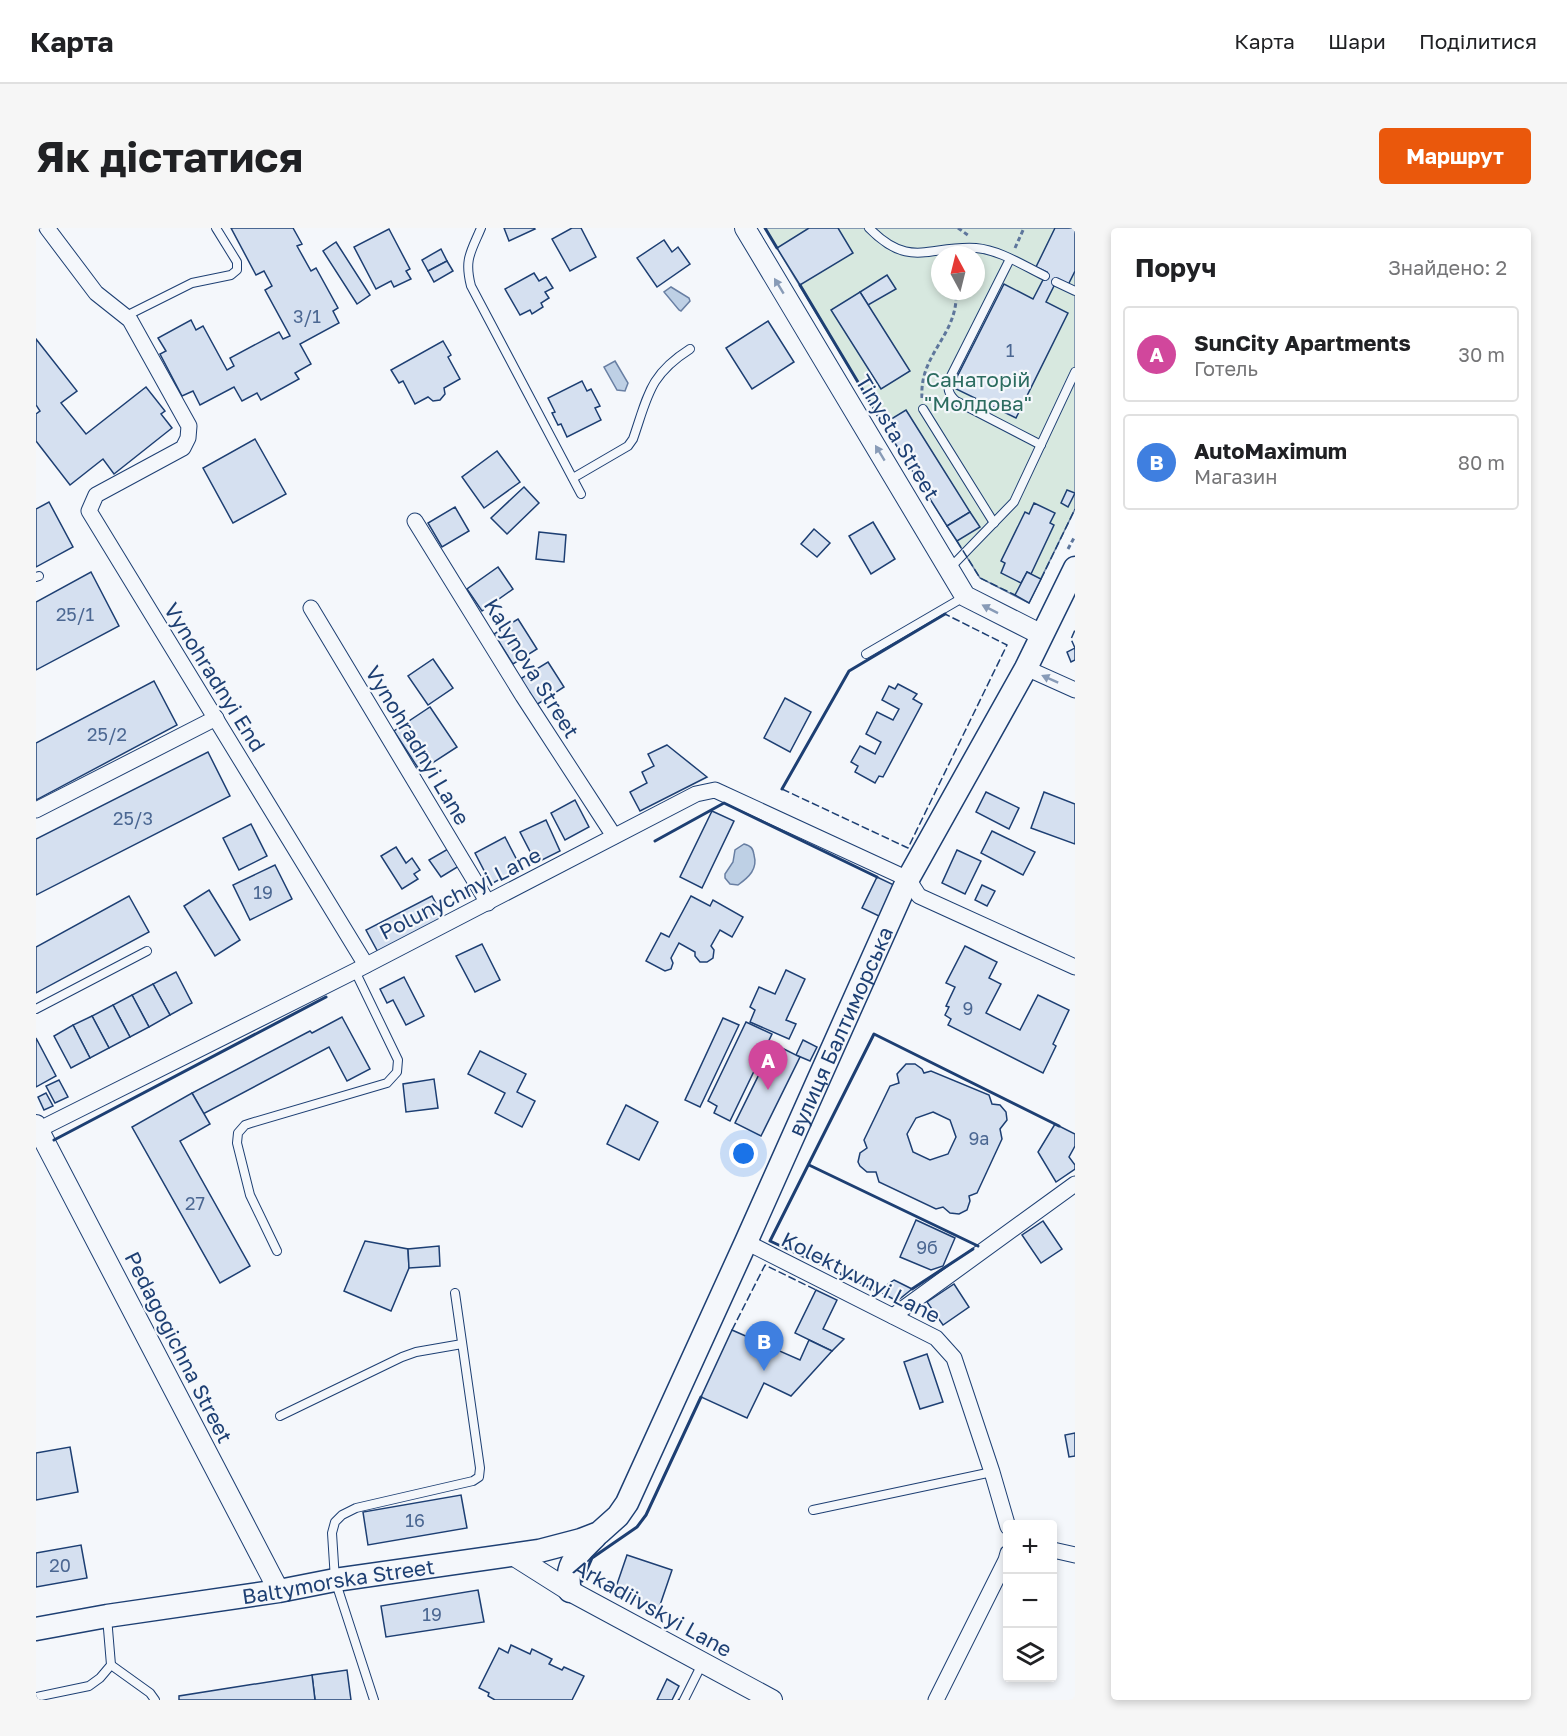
<!DOCTYPE html>
<html lang="uk">
<head>
<meta charset="utf-8">
<style>
	:root { --surface:#fff; --page:#f6f6f6; --text:#202124; --muted:#757577; --line:#e0e0e0; --accent:#ea580c }
	body { margin:0; font-family:"Golos Text",sans-serif; background:var(--page); color:var(--text) }
	.controls { position:absolute; right:18px; bottom:18px; display:grid; overflow:hidden; border-radius:6px; box-shadow:0 3px 9px #0003 }
	.controls button { width:54px; height:54px; display:grid; place-items:center; padding:0; border:0; border-bottom:2px solid var(--line); background:var(--surface); color:var(--text); font:30px sans-serif }
	.compass { position:absolute; left:895px; top:18px; width:54px; height:54px; border-radius:50%; background:var(--surface); box-shadow:0 3px 9px #0003; rotate:353deg }
	.you { position:absolute; left:708px; top:926px; width:21px; height:21px; margin:-15px; border:4px solid #fff; border-radius:50%; background:#1a73e8; box-shadow:0 0 0 9px #1a73e833 }
	.badge { display:grid; place-items:center; width:39px; height:39px; border-radius:50%; background:var(--accent); color:#fff; font-size:20px; font-weight:700 }
	.pin { position:absolute; translate:-50% -50px; filter:drop-shadow(0 2px 3px #0008) }
	.pin::after { content:''; position:absolute; top:32px; width:21px; height:18px; background:inherit; clip-path:polygon(0 0,100% 0,50% 100%) }
	.list { margin:0; padding:0; list-style:none }
	h2 { display:flex; justify-content:space-between; align-items:center; height:78px; margin:0; padding:0 24px; font-size:26px }
	h2 small { font-size:20px; font-weight:400; color:var(--muted) }
	.list li { display:grid; grid-template-columns:39px 1fr auto; gap:18px; align-items:center; box-sizing:border-box; height:96px; margin:0 12px 12px; padding:0 12px; border:2px solid var(--line); border-radius:6px }
	.list b { display:block; font-size:22px; white-space:nowrap }
	.list p { margin:0; font-size:20px; white-space:nowrap; color:var(--muted) }
	.list em { font-size:20px; font-style:normal; color:var(--muted) }
	.icon { flex:none; width:33px; height:33px; fill:none; stroke:currentColor; stroke-width:2; stroke-linecap:round; stroke-linejoin:round }
	.map { position:relative; flex:none; width:1039px; height:1472px; overflow:hidden; border-radius:6px }
	header { display:flex; align-items:center; gap:36px; box-sizing:border-box; height:84px; padding:0 30px; background:var(--surface); border-bottom:2px solid var(--line) }
	header strong { font-size:28px }
	nav { display:flex; gap:33px; margin-inline-start:auto; font-size:21px }
	.intro { display:flex; align-items:center; justify-content:space-between; box-sizing:border-box; height:144px; padding:0 36px }
	h1 { margin:0; font-size:42px }
	.button { padding:15px 27px; border-radius:6px; background:var(--accent); color:#fff; font-size:21px; font-weight:700 }
	main { display:flex; gap:36px; padding:0 36px }
	aside { flex:1; background:var(--surface); border-radius:6px; box-shadow:0 3px 9px #0003 }
	.map>svg:first-child { display:block }
	.green { fill:#d7e8df; stroke:#687fa3; stroke-width:1.5; fill-rule:evenodd }
	.water { fill:#bed0e5; stroke:#687fa3; stroke-width:1.5 }
	.building { fill:#d5e0f0; stroke:#1d3f73; stroke-width:1.5; fill-rule:evenodd }
	.lines { fill:none; stroke-linecap:round; stroke-linejoin:round }
	.service-casing { stroke:#1d3f73; stroke-width:10 }
	.minor-casing { stroke:#1d3f73; stroke-width:17 }
	.tertiary-casing { stroke:#1d3f73; stroke-width:22 }
	.secondary-casing { stroke:#1d3f73; stroke-width:25 }
	.path { stroke:#5e769c; stroke-width:3; stroke-dasharray:4.5 3; stroke-linecap:butt }
	.service { stroke:#f4f7fb; stroke-width:8 }
	.minor { stroke:#f4f7fb; stroke-width:15 }
	.tertiary { stroke:#f4f7fb; stroke-width:20 }
	.secondary { stroke:#f4f7fb; stroke-width:22 }
	.fence { stroke:#1d3f73; stroke-width:1.5; stroke-dasharray:8 3; stroke-linecap:butt }
	.wall { stroke:#1d3f73; stroke-width:3 }
	.oneway { fill:#889bb7 }
	.labels { text-anchor:middle; dominant-baseline:central; stroke-width:4.5; stroke-linejoin:round; paint-order:stroke }
	.number-label { font-size:18px; fill:#4b6792 }
	.park-label { font-size:21px; fill:#2c6c60; stroke:#f4f7fb }
	.street-label { font-size:21px; fill:#1d3f73; stroke:#f4f7fb }
</style>
</head>
<body>
<header>
<strong>Карта</strong>
<nav><a>Карта</a><a>Шари</a><a>Поділитися</a></nav>
</header>
<div class="intro"><h1>Як дістатися</h1><a class="button">Маршрут</a></div>
<main>
<div class="map">
<svg width="1039" height="1472" viewBox="0 0 1039 1472">
	<rect width="100%" height="100%" fill="#f4f7fb"/>
	<!-- green -->
	<path class="green" d="M729,0H1039V281L993,375L944,350L847,196ZM904,27H940V63H904Z"/>
	<!-- water -->
	<g class="water">
		<path d="M635,59L653,70L654,73L645,83L643,82L628,64Z"/>
		<path d="M579,133L592,155L589,163L581,162L568,139Z"/>
		<path d="M708,616C715,618 717,620 718,627C722,641 713,649 702,657L694,656L689,650V646L697,634L699,622Z"/>
	</g>
	<!-- building -->
	<g class="building">
		<path d="M195,0H257L266,16L261,18L275,43L280,40L302,80L297,83L303,95L264,116L275,136L259,145L263,151L225,172L221,165L206,173L198,159L164,177L157,163L146,168L124,126L130,123L122,110L155,92L160,102L167,98L191,142L198,138L194,130L243,104L247,111L254,108L229,62L236,58L228,43L220,47Z"/>
		<path d="M468,0H498L499,1L473,13Z"/>
		<path d="M536,0H545L560,29L534,43L516,11Z"/>
		<path d="M773,0H802L817,25L764,57L741,20Z"/>
		<path d="M1019,0H1039V43L1032,57L1021,52L1010,74L1032,85L980,190L916,159L968,56L997,71L1011,44L1000,39Z"/>
		<path d="M353,1L374,41L370,43L375,51L358,59L355,53L340,61L318,19Z"/>
		<path d="M628,12L636,24L642,19L654,36L621,59L601,30Z"/>
		<path d="M300,14L334,67L321,76L287,23Z"/>
		<path d="M405,21L411,33L392,43L386,32Z"/>
		<path d="M411,33L417,43L398,54L392,43Z"/>
		<path d="M498,45L503,53L510,49L517,60L509,64L513,70L505,75L507,79L496,86L494,82L484,87L469,61Z"/>
		<path d="M851,47L860,61L832,77L824,64Z"/>
		<path d="M824,64L874,143L845,161L795,82Z"/>
		<path d="M732,93L758,134L716,161L690,120Z"/>
		<path d="M0,111L41,163L25,175L50,206L110,159L129,183L125,186L136,200L78,246L67,231L34,257L0,213V186L4,183L0,177Z"/>
		<path d="M407,113L415,127L412,129L424,151L408,160L409,166L404,172L397,173L392,169L379,176L367,153L363,155L355,142Z"/>
		<path d="M546,153L551,163L555,161L564,178L559,180L565,192L531,209L525,196L522,197L516,185L519,184L512,170Z"/>
		<path d="M870,182L934,284L911,298L847,196Z"/>
		<path d="M219,211L250,266L197,295L167,240Z"/>
		<path d="M461,223L484,254L448,280L426,249Z"/>
		<path d="M488,259L503,275L471,306L455,290Z"/>
		<path d="M1031,262L1039,265L1032,279L1025,275Z"/>
		<path d="M13,274L37,319L0,339V281Z"/>
		<path d="M998,275L1019,285L1014,295L1018,297L995,346L991,344L985,355L965,345L969,335L965,333L989,284L993,286Z"/>
		<path d="M419,279L433,303L406,319L392,295Z"/>
		<path d="M934,284L944,299L921,313L911,298Z"/>
		<path d="M837,294L859,331L835,346L813,308Z"/>
		<path d="M778,301L794,315L781,329L765,316Z"/>
		<path d="M503,304L530,307L528,334L500,331Z"/>
		<path d="M462,339L477,361L446,383L431,361Z"/>
		<path d="M55,344L83,398L0,442V374Z"/>
		<path d="M991,344L1005,351L993,375L979,367Z"/>
		<path d="M482,391L501,421L477,436L458,406Z"/>
		<path d="M1039,420V432L1035,434L1031,424Z"/>
		<path d="M397,431L417,460L392,477L372,448Z"/>
		<path d="M512,434L528,459L497,479L481,453Z"/>
		<path d="M118,453L141,497L0,572V515Z"/>
		<path d="M862,456L881,466L877,471L886,476L847,549L843,548L839,555L819,544L822,538L815,534L824,518L839,526L845,514L830,506L841,484L857,492L863,481L846,472L853,458L859,461Z"/>
		<path d="M749,470L775,484L754,524L728,510Z"/>
		<path d="M394,479L421,519L384,543L358,503Z"/>
		<path d="M631,517L671,549L604,583L594,564L611,555L606,544L618,538L612,526Z"/>
		<path d="M172,524L194,568L0,667V611Z"/>
		<path d="M950,564L983,580L973,601L940,584Z"/>
		<path d="M1008,564L1039,576V616L995,600Z"/>
		<path d="M539,572L553,599L529,612L515,585Z"/>
		<path d="M676,583L698,593L666,660L644,649Z"/>
		<path d="M510,592L524,623L500,635L484,604Z"/>
		<path d="M215,596L231,628L203,642L187,610Z"/>
		<path d="M956,603L999,624L987,647L945,625Z"/>
		<path d="M469,609L485,640L455,656L439,625Z"/>
		<path d="M360,619L370,635L376,630L384,642L378,646L382,651L366,661L345,628Z"/>
		<path d="M412,621L423,638L405,649L393,632Z"/>
		<path d="M921,622L945,633L929,666L906,655Z"/>
		<path d="M239,637L256,671L214,692L197,657Z"/>
		<path d="M841,649L860,658L845,689L826,680Z"/>
		<path d="M946,657L959,663L951,678L939,672Z"/>
		<path d="M173,662L204,712L179,728L148,678Z"/>
		<path d="M93,668L113,704L0,765V719Z"/>
		<path d="M396,668L409,692L343,726L330,702Z"/>
		<path d="M655,668L674,678L677,672L707,689L696,709L684,702L675,718L678,722L677,730L671,734H664L659,728V724L643,715L635,730L637,735L635,741L629,743L610,733L625,705L633,709Z"/>
		<path d="M446,716L464,752L439,764L420,728Z"/>
		<path d="M929,718L961,734L953,750L965,756L950,785L984,802L1002,767L1033,782L1017,816L1020,818L1007,845L912,797L915,791L909,787L913,779L910,778L919,759L910,755Z"/>
		<path d="M750,742L769,751L750,792L760,796L753,811L714,794L719,782L714,779L723,759L739,766Z"/>
		<path d="M140,744L156,775L134,787L117,756Z"/>
		<path d="M368,749L388,788L370,797L357,772L351,775L344,761Z"/>
		<path d="M117,756L134,787L113,799L96,767Z"/>
		<path d="M96,767L113,799L94,809L77,777Z"/>
		<path d="M77,777L94,809L73,820L56,788Z"/>
		<path d="M56,788L73,820L54,830L37,797Z"/>
		<path d="M306,789L334,841L311,853L293,819L167,886L156,865L274,803L276,805Z"/>
		<path d="M687,790L703,797L664,879L649,872Z"/>
		<path d="M710,794L736,806L694,893L678,885L681,878L672,873Z"/>
		<path d="M37,797L54,830L35,840L18,808Z"/>
		<path d="M0,810L20,848L0,859Z"/>
		<path d="M767,812L781,819L774,833L760,827Z"/>
		<path d="M738,816L764,829L725,908L699,895Z"/>
		<path d="M444,823L490,846L481,864L499,873L486,899L459,885L469,865L432,846Z"/>
		<path d="M870,836H879L886,841L888,845L895,843L953,867L956,876L964,877L970,884L971,892L964,901L966,911L941,965L933,968L934,973L931,982L923,986L914,985L907,979L900,981L843,954L840,944H831L824,938L822,934L824,925L831,920L828,912L854,858L863,855L861,846ZM897,884L914,892L920,909L912,926L894,932L877,924L871,906L880,890Z"/>
		<path d="M398,851L402,880L370,884L367,856Z"/>
		<path d="M23,852L32,869L19,875L10,858Z"/>
		<path d="M10,865L17,878L8,882L2,869Z"/>
		<path d="M156,865L174,896L144,913L214,1038L184,1055L96,899Z"/>
		<path d="M590,877L622,894L603,932L571,916Z"/>
		<path d="M1019,896L1039,906V918L1033,929L1039,937V941L1020,954L1002,924Z"/>
		<path d="M880,992L919,1010L907,1038L895,1042L864,1029Z"/>
		<path d="M1007,993L1026,1021L1005,1035L986,1007Z"/>
		<path d="M329,1013L372,1021L373,1040L355,1083L308,1063Z"/>
		<path d="M403,1018L404,1038L373,1040L372,1021Z"/>
		<path d="M858,1052L876,1061L861,1073L842,1063Z"/>
		<path d="M918,1056L933,1079L907,1097L891,1074Z"/>
		<path d="M780,1062L801,1072L787,1101L808,1111L796,1123L759,1105Z"/>
		<path d="M696,1102L764,1132L773,1112L796,1123L755,1168L728,1155L711,1190L665,1169Z"/>
		<path d="M891,1126L907,1174L884,1181L868,1134Z"/>
		<path d="M1039,1205V1228L1033,1229L1029,1207Z"/>
		<path d="M34,1219L42,1264L0,1272V1225Z"/>
		<path d="M425,1267L431,1300L332,1317L327,1284Z"/>
		<path d="M45,1317L51,1350L0,1359V1325Z"/>
		<path d="M591,1327L636,1342L623,1380L578,1365Z"/>
		<path d="M442,1362L448,1394L350,1409L345,1378Z"/>
		<path d="M475,1417L494,1426L496,1421L516,1431L513,1436L526,1442L528,1439L548,1448L536,1472H459L452,1468L453,1465L443,1460L463,1420L472,1425Z"/>
		<path d="M311,1442L315,1472H279L276,1447Z"/>
		<path d="M276,1447L279,1472H143V1468Z"/>
		<path d="M631,1451L643,1458L636,1472H621Z"/>
	</g>
	<g class="lines">
		<defs>
			<g id="service">
				<path d="M445,0C435,24 428,31 435,58L545,266"/>
				<path d="M833,0C874,42 893,17 940,20C964,22 988,38 1009,48"/>
				<path d="M974,31L914,150C911,160 912,166 920,173L1005,217"/>
				<path d="M1020,54L1039,63"/>
				<path d="M90,88L156,55L195,47L201,42V34L180,0"/>
				<path d="M887,181L958,295"/>
				<path d="M537,250L592,218L597,211C612,168 613,147 654,121"/>
				<path d="M914,340L978,274L1039,144"/>
				<path d="M0,349L3,348"/>
				<path d="M830,426L928,369"/>
				<path d="M0,781L111,723"/>
				<path d="M241,1023L214,967L201,915L202,905L209,897L215,895L351,855L361,844L362,832L319,743"/>
				<path d="M244,1188L366,1129L380,1124L426,1116"/>
				<path d="M777,1282L956,1244"/>
				<path d="M75,1437L114,1465L119,1472"/>
				<path d="M0,1469L53,1458L64,1450L75,1437L71,1389"/>
				<path d="M338,1472L299,1352L296,1305L299,1294L306,1287L320,1280L437,1253L443,1249L444,1240L419,1065"/>
				<path d="M648,1472L666,1436"/>
			</g>
			<g id="minor">
				<path d="M11,0L60,65L94,92L153,198L152,210L147,220L60,267L53,283L330,737"/>
				<path d="M379,293L487,468L578,608"/>
				<path d="M275,380L452,675"/>
				<path d="M990,440L1039,462"/>
				<path d="M0,582L180,490"/>
				<path d="M0,903L319,743L660,566L679,562L872,651L883,668L1039,739"/>
				<path d="M710,1014L900,1110L918,1130L956,1244L972,1299"/>
				<path d="M857,1088L1039,956"/>
				<path d="M1017,1322L1039,1327"/>
				<path d="M900,1472L970,1332L972,1325"/>
			</g>
			<g id="tertiary">
				<path d="M709,0L929,368L1006,407"/>
				<path d="M0,897L243,1363"/>
				<path d="M477,1327L534,1363L736,1472"/>
			</g>
			<g id="secondary">
				<path d="M534,1363C528,1336 541,1327 559,1309"/>
				<path id="s1" d="M0,1401L71,1388L243,1363L299,1352L503,1323L545,1312L563,1305L582,1288L591,1275L710,1014L872,651L990,440L1039,340"/>
			</g>
		</defs>
		<!-- service casing -->
		<use href="#service" class="service-casing"/>
		<!-- minor casing -->
		<use href="#minor" class="minor-casing"/>
		<!-- tertiary casing -->
		<use href="#tertiary" class="tertiary-casing"/>
		<!-- secondary casing -->
		<use href="#secondary" class="secondary-casing"/>
		<!-- path -->
		<g class="path">
			<path d="M922,0L933,8"/>
			<path d="M979,20L988,0"/>
			<path d="M886,170C883,125 923,107 920,63"/>
			<path d="M1032,321L1039,308"/>
		</g>
		<!-- service -->
		<use href="#service" class="service"/>
		<!-- minor -->
		<use href="#minor" class="minor"/>
		<!-- tertiary -->
		<use href="#tertiary" class="tertiary"/>
		<!-- secondary -->
		<use href="#secondary" class="secondary"/>
		<!-- fence -->
		<g class="fence">
			<path d="M921,313L944,350L979,367"/>
			<path d="M1005,351L1039,281"/>
			<path d="M1039,420L1035,411L1039,402"/>
			<path d="M746,561L872,620L971,417L909,386"/>
			<path d="M696,1102L729,1037L780,1062"/>
			<path d="M642,1472L643,1471"/>
		</g>
		<!-- wall -->
		<g class="wall">
			<path d="M729,0L741,20"/>
			<path d="M764,57L847,196"/>
			<path d="M746,561L813,443L909,386"/>
			<path d="M619,613L688,575L841,649"/>
			<path d="M18,912L290,769"/>
			<path d="M773,937L942,1018"/>
			<path d="M876,1061L937,1021"/>
			<path d="M842,1063L734,1013L838,806L1023,898"/>
			<path d="M546,1353L556,1330L601,1299L610,1287L665,1169"/>
		</g>
	</g>
	<!-- one-way arrows -->
	<defs><path id="oneway-solid" d="M-6-.8H1V-3.2L6.5 0L1 3.2V.8H-6Z" transform="scale(1.5)"/></defs>
	<g class="oneway">
		<use href="#oneway-solid" transform="translate(743 58) rotate(-121)"/>
		<use href="#oneway-solid" transform="translate(844 225) rotate(-121)"/>
		<use href="#oneway-solid" transform="translate(954 381) rotate(-153)"/>
		<use href="#oneway-solid" transform="translate(1014 451) rotate(-156)"/>
	</g>
	<g class="labels">
		<!-- number labels -->
		<g class="number-label">
			<text x="271" y="88">3/1</text>
			<text x="974" y="122">1</text>
			<text x="39" y="386">25/1</text>
			<text x="71" y="506">25/2</text>
			<text x="97" y="590">25/3</text>
			<text x="227" y="664">19</text>
			<text x="932" y="780">9</text>
			<text x="943" y="910">9а</text>
			<text x="159" y="975">27</text>
			<text x="891" y="1019">9б</text>
			<text x="379" y="1292">16</text>
			<text x="24" y="1337">20</text>
			<text x="396" y="1386">19</text>
		</g>
		<!-- park labels -->
		<g class="park-label">
			<text x="942" y="151">Санаторій<tspan x="942" dy="24">"Молдова"</tspan></text>
		</g>
		<!-- street labels -->
		<g class="street-label">
			<text transform="translate(862 209) rotate(59)">Tinysta Street</text>
			<text transform="translate(496 440) rotate(58)">Kalynova Street</text>
			<text transform="translate(179 449) rotate(58)">Vynohradnyi End</text>
			<text transform="translate(382 517) rotate(59)">Vynohradnyi Lane</text>
			<text transform="translate(424 665) rotate(-27)">Polunychnyi Lane</text>
			<text stroke="none"><textPath href="#s1" startOffset="1131">вулиця Балтиморська</textPath></text>
			<text transform="translate(825 1049) rotate(27)">Kolektyvnyi Lane</text>
			<text transform="translate(143 1119) rotate(63)">Pedagogichna Street</text>
			<text stroke="none"><textPath href="#s1" startOffset="306">Baltymorska Street</textPath></text>
			<text transform="translate(617 1380) rotate(29)">Arkadiivskyi Lane</text>
		</g>
	</g>
</svg>
<div class="controls">
<button>+</button>
<button>−</button>
<button><svg class="icon" aria-label="layers" viewBox="0 0 24 24"><path d="M12 4l9 5-9 5-9-5zM3 14l9 5 9-5"/></svg></button>
</div>
<svg class="compass" viewBox="-18 -18 36 36"><path d="M0-13l5 13h-10z" fill="#e53935"/><path d="M0 13l5-13h-10z" fill="#757577"/></svg>
<div class="you"></div>
<div class="pin badge" style="left:732px;top:862px;background:#d1479c">A</div>
<div class="pin badge" style="left:728px;top:1143px;background:#3f7fe0">B</div>
</div>
<aside>
<h2>Поруч<small>Знайдено: 2</small></h2>
<ul class="list">
<li><span class="badge" style="background:#d1479c">A</span><div><b>SunCity Apartments</b><p>Готель</p></div><em>30 m</em></li>
<li><span class="badge" style="background:#3f7fe0">B</span><div><b>AutoMaximum</b><p>Магазин</p></div><em>80 m</em></li>
</ul>
</aside>
</main>
</body>
</html>
